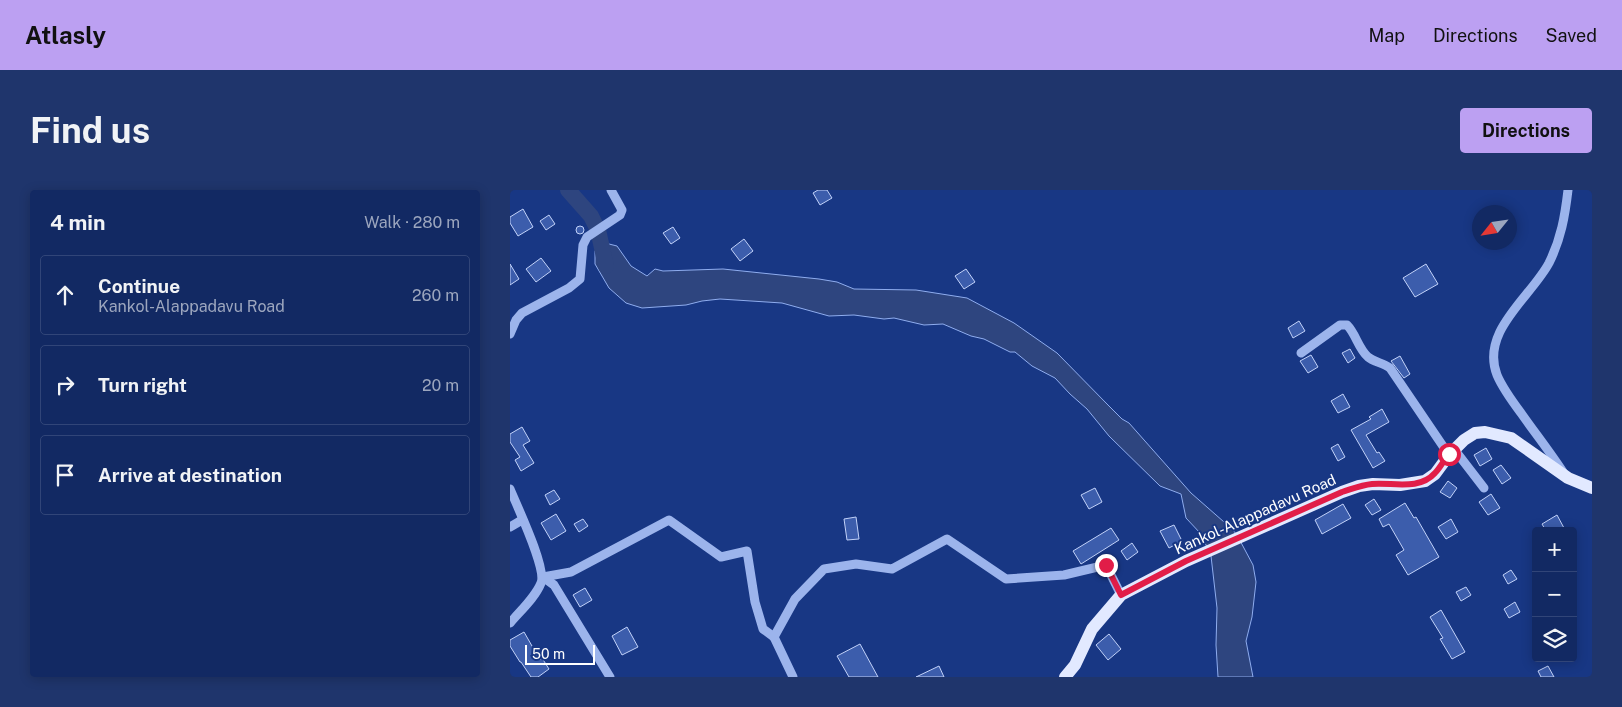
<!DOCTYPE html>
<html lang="en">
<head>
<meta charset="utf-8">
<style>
	:root { --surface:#122963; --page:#1f356c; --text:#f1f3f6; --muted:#9ca6be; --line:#314578; --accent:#bca0f2 }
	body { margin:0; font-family:"Public Sans",sans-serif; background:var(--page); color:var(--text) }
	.controls { position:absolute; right:15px; bottom:15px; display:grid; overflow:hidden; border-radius:5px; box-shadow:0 2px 12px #0003 }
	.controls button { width:45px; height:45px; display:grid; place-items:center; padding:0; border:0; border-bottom:1px solid var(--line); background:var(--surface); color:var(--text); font:25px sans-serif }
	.compass { position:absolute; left:962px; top:15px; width:45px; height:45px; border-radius:50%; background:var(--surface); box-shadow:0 2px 12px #0003; rotate:240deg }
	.scale { position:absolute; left:15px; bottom:12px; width:70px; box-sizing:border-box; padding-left:5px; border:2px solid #fff; border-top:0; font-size:14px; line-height:18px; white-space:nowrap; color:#fff; -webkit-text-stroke:4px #183784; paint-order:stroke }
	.stop { position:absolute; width:15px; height:15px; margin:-11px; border:4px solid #e11d48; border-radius:50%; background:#fff }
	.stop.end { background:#e11d48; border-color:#fff; box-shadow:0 1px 5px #0008 }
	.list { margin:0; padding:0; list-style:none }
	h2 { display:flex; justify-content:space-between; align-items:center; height:65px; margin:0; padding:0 20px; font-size:21px }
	h2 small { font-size:16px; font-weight:400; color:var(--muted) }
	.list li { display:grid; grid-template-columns:32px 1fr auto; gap:15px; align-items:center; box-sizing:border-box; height:80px; margin:0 10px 10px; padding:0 10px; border:1px solid var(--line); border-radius:5px }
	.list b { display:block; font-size:19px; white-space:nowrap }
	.list p { margin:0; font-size:16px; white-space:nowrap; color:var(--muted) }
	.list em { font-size:16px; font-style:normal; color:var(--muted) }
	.icon { flex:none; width:28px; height:28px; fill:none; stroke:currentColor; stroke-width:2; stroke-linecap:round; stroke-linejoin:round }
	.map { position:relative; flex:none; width:1082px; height:487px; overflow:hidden; border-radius:5px }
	header { display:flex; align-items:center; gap:30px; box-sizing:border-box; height:70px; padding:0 25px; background:var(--accent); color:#111 }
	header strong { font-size:24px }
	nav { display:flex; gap:28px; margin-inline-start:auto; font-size:18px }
	.intro { display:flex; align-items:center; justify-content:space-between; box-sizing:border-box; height:120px; padding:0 30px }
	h1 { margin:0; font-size:35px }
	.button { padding:12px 22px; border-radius:5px; background:var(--accent); color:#111; font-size:18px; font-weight:700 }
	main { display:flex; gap:30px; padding:0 30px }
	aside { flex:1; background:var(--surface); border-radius:5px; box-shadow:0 2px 12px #0003 }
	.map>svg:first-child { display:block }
	.water { fill:#2e457f; stroke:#8fadef }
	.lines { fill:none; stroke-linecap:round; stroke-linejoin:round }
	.river { stroke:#2e457f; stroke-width:16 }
	.building { fill:#3c5dac; stroke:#c2d2f9 }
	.minor { stroke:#9cb4ec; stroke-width:9 }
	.major { stroke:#e2e9ff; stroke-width:12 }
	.route { stroke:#e11d48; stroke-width:6 }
	.labels { text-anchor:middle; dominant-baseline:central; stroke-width:4; stroke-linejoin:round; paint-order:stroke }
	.street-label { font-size:15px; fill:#fff; stroke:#183784 }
</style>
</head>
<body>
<header>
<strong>Atlasly</strong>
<nav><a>Map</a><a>Directions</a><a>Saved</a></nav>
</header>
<div class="intro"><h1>Find us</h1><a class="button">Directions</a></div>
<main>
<aside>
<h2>4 min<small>Walk · 280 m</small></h2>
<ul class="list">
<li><svg class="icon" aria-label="ahead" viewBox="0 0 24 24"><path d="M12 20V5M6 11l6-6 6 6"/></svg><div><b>Continue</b><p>Kankol-Alappadavu Road</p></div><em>260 m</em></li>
<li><svg class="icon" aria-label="right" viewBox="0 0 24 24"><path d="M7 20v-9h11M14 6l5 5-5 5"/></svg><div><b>Turn right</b></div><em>20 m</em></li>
<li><svg class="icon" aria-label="arrive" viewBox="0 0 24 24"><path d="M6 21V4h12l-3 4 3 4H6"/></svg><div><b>Arrive at destination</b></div></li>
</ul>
</aside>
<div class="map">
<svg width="1082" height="487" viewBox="0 0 1082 487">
	<rect width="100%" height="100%" fill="#183784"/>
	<!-- water -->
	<path class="water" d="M99,54L107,56L121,76L137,86L145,79L153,81L213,79L309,89L327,92L344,99L406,100L457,108L504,133L547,163L598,215L612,229L619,233L681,303L722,339L727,345L743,375L746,392L742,427L736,451L743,487H708L706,455L707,418L701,366L691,344L676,328L671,304L650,296L599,246L577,219L560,204L545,188L522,176L505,162H500L474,149L461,146L433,134L414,135L384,128L374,129L344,125L319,126L272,113L210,109L192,111L176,115L132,118L116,113L99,98L85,74V61L87,58Z"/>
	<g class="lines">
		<!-- river -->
		<path class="river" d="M58,0L81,26L88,40L96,76"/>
	</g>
	<!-- building -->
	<g class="building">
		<path d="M308,0H317L322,8L310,15L303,3Z"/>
		<path d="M13,19L23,37L8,46L0,33V27Z"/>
		<path d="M39,25L45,34L36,40L30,31Z"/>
		<circle cx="70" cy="40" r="4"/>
		<path d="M163,37L170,48L161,54L153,43Z"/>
		<path d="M234,49L243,61L230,71L221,59Z"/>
		<path d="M31,68L41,81L26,92L16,79Z"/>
		<path d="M0,74L9,89L0,95Z"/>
		<path d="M916,74L928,94L905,107L893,88Z"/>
		<path d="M456,79L465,92L454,99L445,86Z"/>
		<path d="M789,131L795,141L783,148L778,138Z"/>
		<path d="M840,159L845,168L838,173L832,163Z"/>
		<path d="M801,165L808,177L798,183L790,171Z"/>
		<path d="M890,166L900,184L894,188L881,171Z"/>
		<path d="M833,204L840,217L828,223L821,211Z"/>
		<path d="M872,219L879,232L856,245L867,263L869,262L875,271L863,278L841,240L861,229L859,227Z"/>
		<path d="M12,237L20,251L13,255L24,273L11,281L5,270L10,267L0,252V244Z"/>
		<path d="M828,254L835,267L828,271L821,258Z"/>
		<path d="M976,258L982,269L970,276L964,265Z"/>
		<path d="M991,275L1001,288L992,294L983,280Z"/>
		<path d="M938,291L947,298L940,308L930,302Z"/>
		<path d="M585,298L592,312L579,319L571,305Z"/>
		<path d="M44,300L50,309L40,315L35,305Z"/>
		<path d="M981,304L990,318L978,325L969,312Z"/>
		<path d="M864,309L871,320L862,325L855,315Z"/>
		<path d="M895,313L904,328L906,327L929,367L898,385L886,365L894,360L879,334L873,337L869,329Z"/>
		<path d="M833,314L841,328L812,344L805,330Z"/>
		<path d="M46,324L56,341L41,350L31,333Z"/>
		<path d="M1047,325L1054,338L1049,341H1036L1032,334Z"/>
		<path d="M346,327L349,349L337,350L334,329Z"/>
		<path d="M73,329L78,336L69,342L64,334Z"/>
		<path d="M941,329L948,342L936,349L928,337Z"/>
		<path d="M664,335L672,351L659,358L650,341Z"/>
		<path d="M601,338L609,350L571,374L563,361Z"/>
		<path d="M622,353L628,362L617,370L611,361Z"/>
		<path d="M1001,380L1007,389L998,394L993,385Z"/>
		<path d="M956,397L961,405L951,411L946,402Z"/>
		<path d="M75,398L82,410L70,417L63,405Z"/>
		<path d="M1005,412L1010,422L999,428L994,419Z"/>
		<path d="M931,420L955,462L942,469L930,449L933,448L920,427Z"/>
		<path d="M117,437L128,457L112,465L102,446Z"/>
		<path d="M14,442L30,470L32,468L39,479L28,487H21L11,472H10L0,456V450Z"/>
		<path d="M599,444L611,459L598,470L586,455Z"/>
		<path d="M350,454L368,487H339L327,466Z"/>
		<path d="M429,476L434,487H406Z"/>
		<path d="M1038,476L1044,487H1031L1028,481Z"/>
	</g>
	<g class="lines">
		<!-- minor -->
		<g class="minor">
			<path d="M0,144L6,130L12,123L59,98L70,89L73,55L77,47L110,25L112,20L101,0"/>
			<path d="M791,163L830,135H837C846,144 848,158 858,167C864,172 873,173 880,178L939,265"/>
			<path d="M944,259L974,298"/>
			<path d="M1053,282C1040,262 1025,243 1011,223C1002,211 993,199 987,185C970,141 1021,107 1039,73C1051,49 1055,26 1058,0"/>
			<path d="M0,299C7,316 37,379 31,393C25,408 10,421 0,433"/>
			<path d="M0,337L12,330"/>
			<path d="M33,387L61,382L159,330L211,367L237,361L245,412L253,439L264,447"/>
			<path d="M33,387L44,395L100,487"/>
			<path d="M283,487L264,447L285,409L314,379L346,374L382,379L437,349L496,389L554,385L596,375L611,405"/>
		</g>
		<!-- major -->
		<path class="major" d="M555,487L565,475L582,439L611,405L676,371L832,302L849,296L863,294L890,295L915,291L925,284L939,265L954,250L965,243L975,242L1001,248L1058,288L1082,298"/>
	</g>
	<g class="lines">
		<!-- route -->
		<path class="route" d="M596,375L611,405L676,371L832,302C842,299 851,295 862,294C882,292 909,301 925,283C930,278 934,270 939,264"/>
	</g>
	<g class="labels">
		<!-- street labels -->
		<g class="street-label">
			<text transform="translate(745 324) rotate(-24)">Kankol-Alappadavu Road</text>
		</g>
	</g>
</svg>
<div class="controls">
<button>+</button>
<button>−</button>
<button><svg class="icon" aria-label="layers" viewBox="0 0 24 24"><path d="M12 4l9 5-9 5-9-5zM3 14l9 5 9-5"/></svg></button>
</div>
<svg class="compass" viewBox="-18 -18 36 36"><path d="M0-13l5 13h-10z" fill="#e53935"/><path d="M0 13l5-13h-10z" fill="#9ca6be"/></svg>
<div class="scale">50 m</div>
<div class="stop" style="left:939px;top:264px"></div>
<div class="stop end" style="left:596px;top:375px"></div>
</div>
</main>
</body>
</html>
